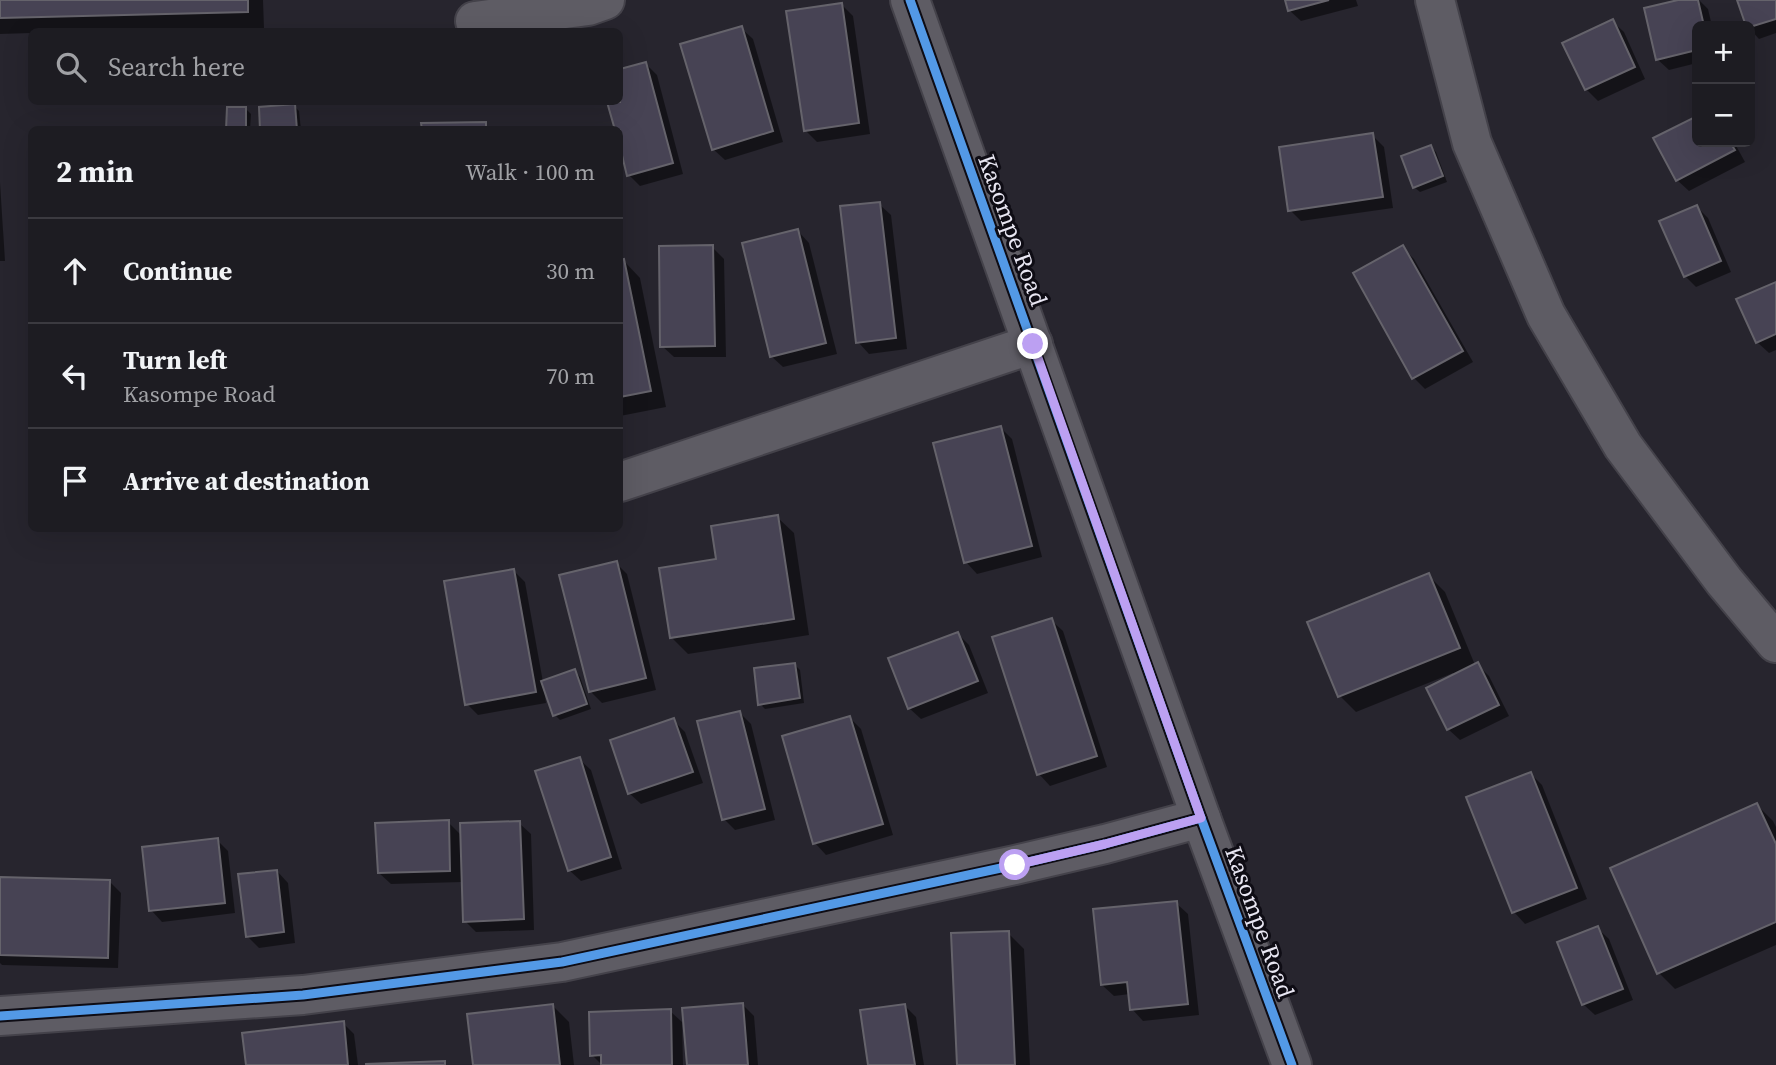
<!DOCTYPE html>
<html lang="en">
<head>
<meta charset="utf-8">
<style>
	:root { --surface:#1d1c22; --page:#25252a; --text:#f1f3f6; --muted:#a0a1a5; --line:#3b3a40 }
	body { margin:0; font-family:"Source Serif 4",serif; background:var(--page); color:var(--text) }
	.controls { position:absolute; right:21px; top:21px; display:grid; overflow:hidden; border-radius:10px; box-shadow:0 7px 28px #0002 }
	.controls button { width:63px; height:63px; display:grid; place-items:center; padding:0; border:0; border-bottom:2px solid var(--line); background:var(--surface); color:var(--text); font:35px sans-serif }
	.stop { position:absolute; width:21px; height:21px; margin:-16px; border:5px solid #bca0f2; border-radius:50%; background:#fff }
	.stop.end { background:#bca0f2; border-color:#fff; box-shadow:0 2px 7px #0008 }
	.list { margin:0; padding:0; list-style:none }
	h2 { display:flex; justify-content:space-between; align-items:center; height:91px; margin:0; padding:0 28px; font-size:30px }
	h2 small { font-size:23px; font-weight:400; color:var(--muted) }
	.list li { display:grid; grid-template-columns:46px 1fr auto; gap:21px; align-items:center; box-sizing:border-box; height:105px; padding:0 28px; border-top:2px solid var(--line) }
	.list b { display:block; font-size:26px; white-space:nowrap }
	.list p { margin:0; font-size:23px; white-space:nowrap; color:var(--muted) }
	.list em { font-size:23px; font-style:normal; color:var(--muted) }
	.icon { flex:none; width:38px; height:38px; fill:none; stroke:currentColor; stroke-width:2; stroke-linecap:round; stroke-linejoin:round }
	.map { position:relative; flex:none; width:1776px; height:1065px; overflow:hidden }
	.search { position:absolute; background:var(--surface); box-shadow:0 7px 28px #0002; left:28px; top:28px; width:595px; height:77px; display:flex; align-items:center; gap:18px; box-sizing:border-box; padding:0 24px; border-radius:10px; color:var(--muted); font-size:26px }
	.panel { position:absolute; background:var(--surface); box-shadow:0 7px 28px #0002; left:28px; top:126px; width:595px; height:406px; border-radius:10px }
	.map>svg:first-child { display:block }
	.shadow { fill:#0007 }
	.building { fill:#474354; stroke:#65636b; stroke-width:2 }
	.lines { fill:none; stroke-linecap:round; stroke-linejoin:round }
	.street-casing { stroke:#44424a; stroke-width:42 }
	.secondary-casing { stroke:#44424a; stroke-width:42 }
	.street { stroke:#5e5c64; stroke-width:38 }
	.secondary { stroke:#5e5c64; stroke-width:38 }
	.cycleway-casing { stroke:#0e0c14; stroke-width:13 }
	.cycleway { stroke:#5399e6; stroke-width:9 }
	.route { stroke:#bca0f2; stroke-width:9 }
	.labels { text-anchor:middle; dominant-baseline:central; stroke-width:6; stroke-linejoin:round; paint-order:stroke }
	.street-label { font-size:24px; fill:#e9e7f3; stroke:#0e0c14 }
</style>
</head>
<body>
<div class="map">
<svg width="1776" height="1065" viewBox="0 0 1776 1065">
	<rect width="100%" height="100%" fill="#27252e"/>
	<!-- shadow -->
	<g class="shadow">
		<path d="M0,0H263L264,28L32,32V33L0,34Z"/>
		<path d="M1287,0H1356L1358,6L1301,21L1289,10Z"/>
		<path d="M1685,0H1699L1708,9L1712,26H1697V63L1669,70L1657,59Z"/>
		<path d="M1739,0H1776V33L1759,39L1750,29Z"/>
		<path d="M842,5L853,16L870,134L817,142L805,130Z"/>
		<path d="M1612,21L1624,32L1645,79L1598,101L1586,89Z"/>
		<path d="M741,28L753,39L783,142L725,160L713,149Z"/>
		<path d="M646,64L657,75L683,174L640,186L629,175L620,140V130H617L609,102H620V71Z"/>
		<path d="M294,106L299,111L301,130H262Z"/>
		<path d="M246,109L251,114L250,130H228Z"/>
		<path d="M1697,118V142H1734L1745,162L1689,191L1677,180L1656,139Z"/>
		<path d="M1372,135L1384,147L1393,208L1301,221L1290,210Z"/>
		<path d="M1431,147L1436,152L1447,182L1420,192L1414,187Z"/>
		<path d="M0,182L5,261H0Z"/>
		<path d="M879,204L891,215L907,349L869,354L858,342Z"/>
		<path d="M1697,207L1708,218L1731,272L1696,287L1685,276Z"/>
		<path d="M798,231L809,243L837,354L783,367L771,356Z"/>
		<path d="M712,247L724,259L726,357H674L662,346Z"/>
		<path d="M1403,248L1414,259L1473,362L1425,389L1414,378Z"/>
		<path d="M624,261L640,278L666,407L620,416V262Z"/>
		<path d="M1776,284V350L1769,353L1757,342Z"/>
		<path d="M1001,428L1012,439L1042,557L977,574L966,562Z"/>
		<path d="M777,517L794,533L809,635L688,654L672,638L718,560Z"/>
		<path d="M616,563L627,574L656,690L602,703L590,691Z"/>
		<path d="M514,571L525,582L543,682L575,671L580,677L591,709L560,720L555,715L546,689L544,690L546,703L478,715L467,704Z"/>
		<path d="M1428,575L1445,592L1475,665L1477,664L1489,676L1509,716L1460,740L1448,729L1453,673L1356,712L1340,696Z"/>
		<path d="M1051,620L1063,631L1107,767L1050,786L1039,774Z"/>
		<path d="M958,634L969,645L988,693L921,719L909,708Z"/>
		<path d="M795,665L800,670L804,703L765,709L760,704Z"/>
		<path d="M740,713L751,724L775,820L735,830L724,819Z"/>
		<path d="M850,718L861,729L893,835L826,855L815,843Z"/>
		<path d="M673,720L685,732L703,783L641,804L629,793Z"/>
		<path d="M579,759L591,770L622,869L581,881L569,870Z"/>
		<path d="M1531,774L1542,785L1587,899L1525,924L1514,912L1469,798Z"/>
		<path d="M1757,805L1773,821L1776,827V945L1675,989L1659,973Z"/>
		<path d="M448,822L462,836L519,823L531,834L534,930L476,932L465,921L463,882L391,884L379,873Z"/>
		<path d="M217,840L228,851L235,913L162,922L151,910Z"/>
		<path d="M277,871L288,883L295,943L259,948L247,936Z"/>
		<path d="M0,878L109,881L121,893L118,968L2,965L0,963Z"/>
		<path d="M1176,903L1188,914L1199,1015L1143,1021L1132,1009L1130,994L1114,996L1102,985Z"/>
		<path d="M1597,928L1609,939L1633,1000L1595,1015L1583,1004Z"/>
		<path d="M1008,933L1024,949L1030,1065H959Z"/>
		<path d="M743,1005L754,1016L758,1065H689Z"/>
		<path d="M553,1006L569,1022L574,1065H475Z"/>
		<path d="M905,1006L916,1017L924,1065H870Z"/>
		<path d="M670,1011L682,1022L683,1065H602L592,1055Z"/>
		<path d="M343,1023L354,1034L358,1065H248Z"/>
	</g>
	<!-- building -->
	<g class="building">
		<path d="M0,0H248V12L0,18Z"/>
		<path d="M1285,0H1329L1288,11Z"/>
		<path d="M1678,0H1698L1704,26H1697V50L1656,60L1644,8Z"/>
		<path d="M1737,0H1776V19L1750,27L1746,26Z"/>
		<path d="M842,3L859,123L804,131L786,11Z"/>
		<path d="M1613,19L1635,67L1585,90L1562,43Z"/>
		<path d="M742,26L773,131L712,150L680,44Z"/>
		<path d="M646,62L673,163L627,176L620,147V130H615L607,102H620V69Z"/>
		<path d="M295,104L297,130H260L259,107Z"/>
		<path d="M227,107H246V130H226Z"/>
		<path d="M1697,116V142H1730L1735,150L1676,181L1653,138Z"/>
		<path d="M486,122V130H422L421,123Z"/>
		<path d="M1373,133L1383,197L1288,211L1279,147Z"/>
		<path d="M1431,145L1443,176L1413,188L1401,156Z"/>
		<path d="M880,202L896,338L856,343L840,206Z"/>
		<path d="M1697,205L1721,261L1684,277L1659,221Z"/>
		<path d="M798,229L826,343L770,357L742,243Z"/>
		<path d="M713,245L715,346L660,347L659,246Z"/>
		<path d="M1403,245L1463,351L1412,379L1353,273Z"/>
		<path d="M624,259L651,391L620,397V260Z"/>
		<path d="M1776,282V334L1756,343L1736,299Z"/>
		<path d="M1001,426L1032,546L964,563L933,443Z"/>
		<path d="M778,515L794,619L670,638L659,568L716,559L711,526Z"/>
		<path d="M617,561L646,678L589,692L559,575Z"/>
		<path d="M514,569L536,692L465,705L444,581Z"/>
		<path d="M1429,573L1460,648L1338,697L1307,622Z"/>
		<path d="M1052,618L1097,756L1037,775L992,637Z"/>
		<path d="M958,632L978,681L908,709L888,658Z"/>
		<path d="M1478,662L1499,705L1447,730L1426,688Z"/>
		<path d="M795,663L800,698L758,705L754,668Z"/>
		<path d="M575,669L587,704L553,716L541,681Z"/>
		<path d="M740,711L765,809L722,820L697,721Z"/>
		<path d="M850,716L883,824L813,844L782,736Z"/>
		<path d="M674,718L693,772L628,794L610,740Z"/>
		<path d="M580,757L611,857L568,871L535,771Z"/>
		<path d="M1531,772L1577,888L1512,913L1466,797Z"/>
		<path d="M1757,803L1776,844V922L1657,974L1610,868Z"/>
		<path d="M449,820L450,871L378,873L375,823Z"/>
		<path d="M520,821L524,919L463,922L460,823Z"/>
		<path d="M218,838L225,903L149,911L142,847Z"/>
		<path d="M277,870L284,932L246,937L238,874Z"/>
		<path d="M0,877L110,880L108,958L0,955Z"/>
		<path d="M1177,901L1188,1004L1130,1010L1127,982L1101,985L1093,909Z"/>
		<path d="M1598,926L1623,989L1582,1005L1557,942Z"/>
		<path d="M1009,931L1015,1065H957L951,933Z"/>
		<path d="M743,1003L748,1065H687L682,1008Z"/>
		<path d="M553,1004L560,1065H473L467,1014Z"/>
		<path d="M905,1004L915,1065H868L860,1010Z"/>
		<path d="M671,1009L672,1065H601V1055L590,1056L589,1012Z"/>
		<path d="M344,1021L348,1065H246L242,1033Z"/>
		<path d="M445,1061V1065H366V1064Z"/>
	</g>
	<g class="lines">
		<defs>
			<g id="street">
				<path d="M1435,0L1472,143L1546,315L1623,446L1724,581L1776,643"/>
				<path d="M475,21L588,6L605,0"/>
				<path d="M620,482L1033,344"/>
				<path d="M0,1016L303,995L562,962L1015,865L1105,844L1201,818"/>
			</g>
			<path id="secondary" d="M910,0L1201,818L1292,1065"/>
		</defs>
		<!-- street casing -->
		<use href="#street" class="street-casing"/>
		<!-- secondary casing -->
		<use href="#secondary" class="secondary-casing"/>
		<!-- street -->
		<use href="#street" class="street"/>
		<!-- secondary -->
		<use href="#secondary" class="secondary"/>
		<defs>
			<g id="cycleway">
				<path d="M910,0L1201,818L1292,1065"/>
				<path d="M0,1016L303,995L562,962L1015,865L1105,844L1201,818"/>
			</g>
		</defs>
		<!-- cycleway casing -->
		<use href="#cycleway" class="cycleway-casing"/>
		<!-- cycleway -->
		<use href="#cycleway" class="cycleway"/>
	</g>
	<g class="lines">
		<!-- route -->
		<path class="route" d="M1015,865L1105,844L1201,818L1033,344"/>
	</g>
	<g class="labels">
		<!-- street labels -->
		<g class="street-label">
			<text transform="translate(1013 230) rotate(70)">Kasompe Road</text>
			<text transform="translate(1260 922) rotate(70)">Kasompe Road</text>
		</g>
	</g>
</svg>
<div class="controls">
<button>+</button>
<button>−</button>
</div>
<div class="stop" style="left:1015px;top:865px"></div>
<div class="stop end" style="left:1033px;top:344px"></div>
<div class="search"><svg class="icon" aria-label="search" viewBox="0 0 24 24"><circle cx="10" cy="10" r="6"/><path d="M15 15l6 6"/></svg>Search here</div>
<section class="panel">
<h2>2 min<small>Walk · 100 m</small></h2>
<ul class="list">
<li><svg class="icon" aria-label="ahead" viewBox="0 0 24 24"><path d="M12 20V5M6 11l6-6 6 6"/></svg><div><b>Continue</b></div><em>30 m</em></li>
<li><svg class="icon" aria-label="left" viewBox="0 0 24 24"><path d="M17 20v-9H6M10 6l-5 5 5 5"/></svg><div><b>Turn left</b><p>Kasompe Road</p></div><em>70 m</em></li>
<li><svg class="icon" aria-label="arrive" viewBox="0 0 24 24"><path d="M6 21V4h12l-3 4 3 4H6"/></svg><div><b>Arrive at destination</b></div></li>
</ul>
</section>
</div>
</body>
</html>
